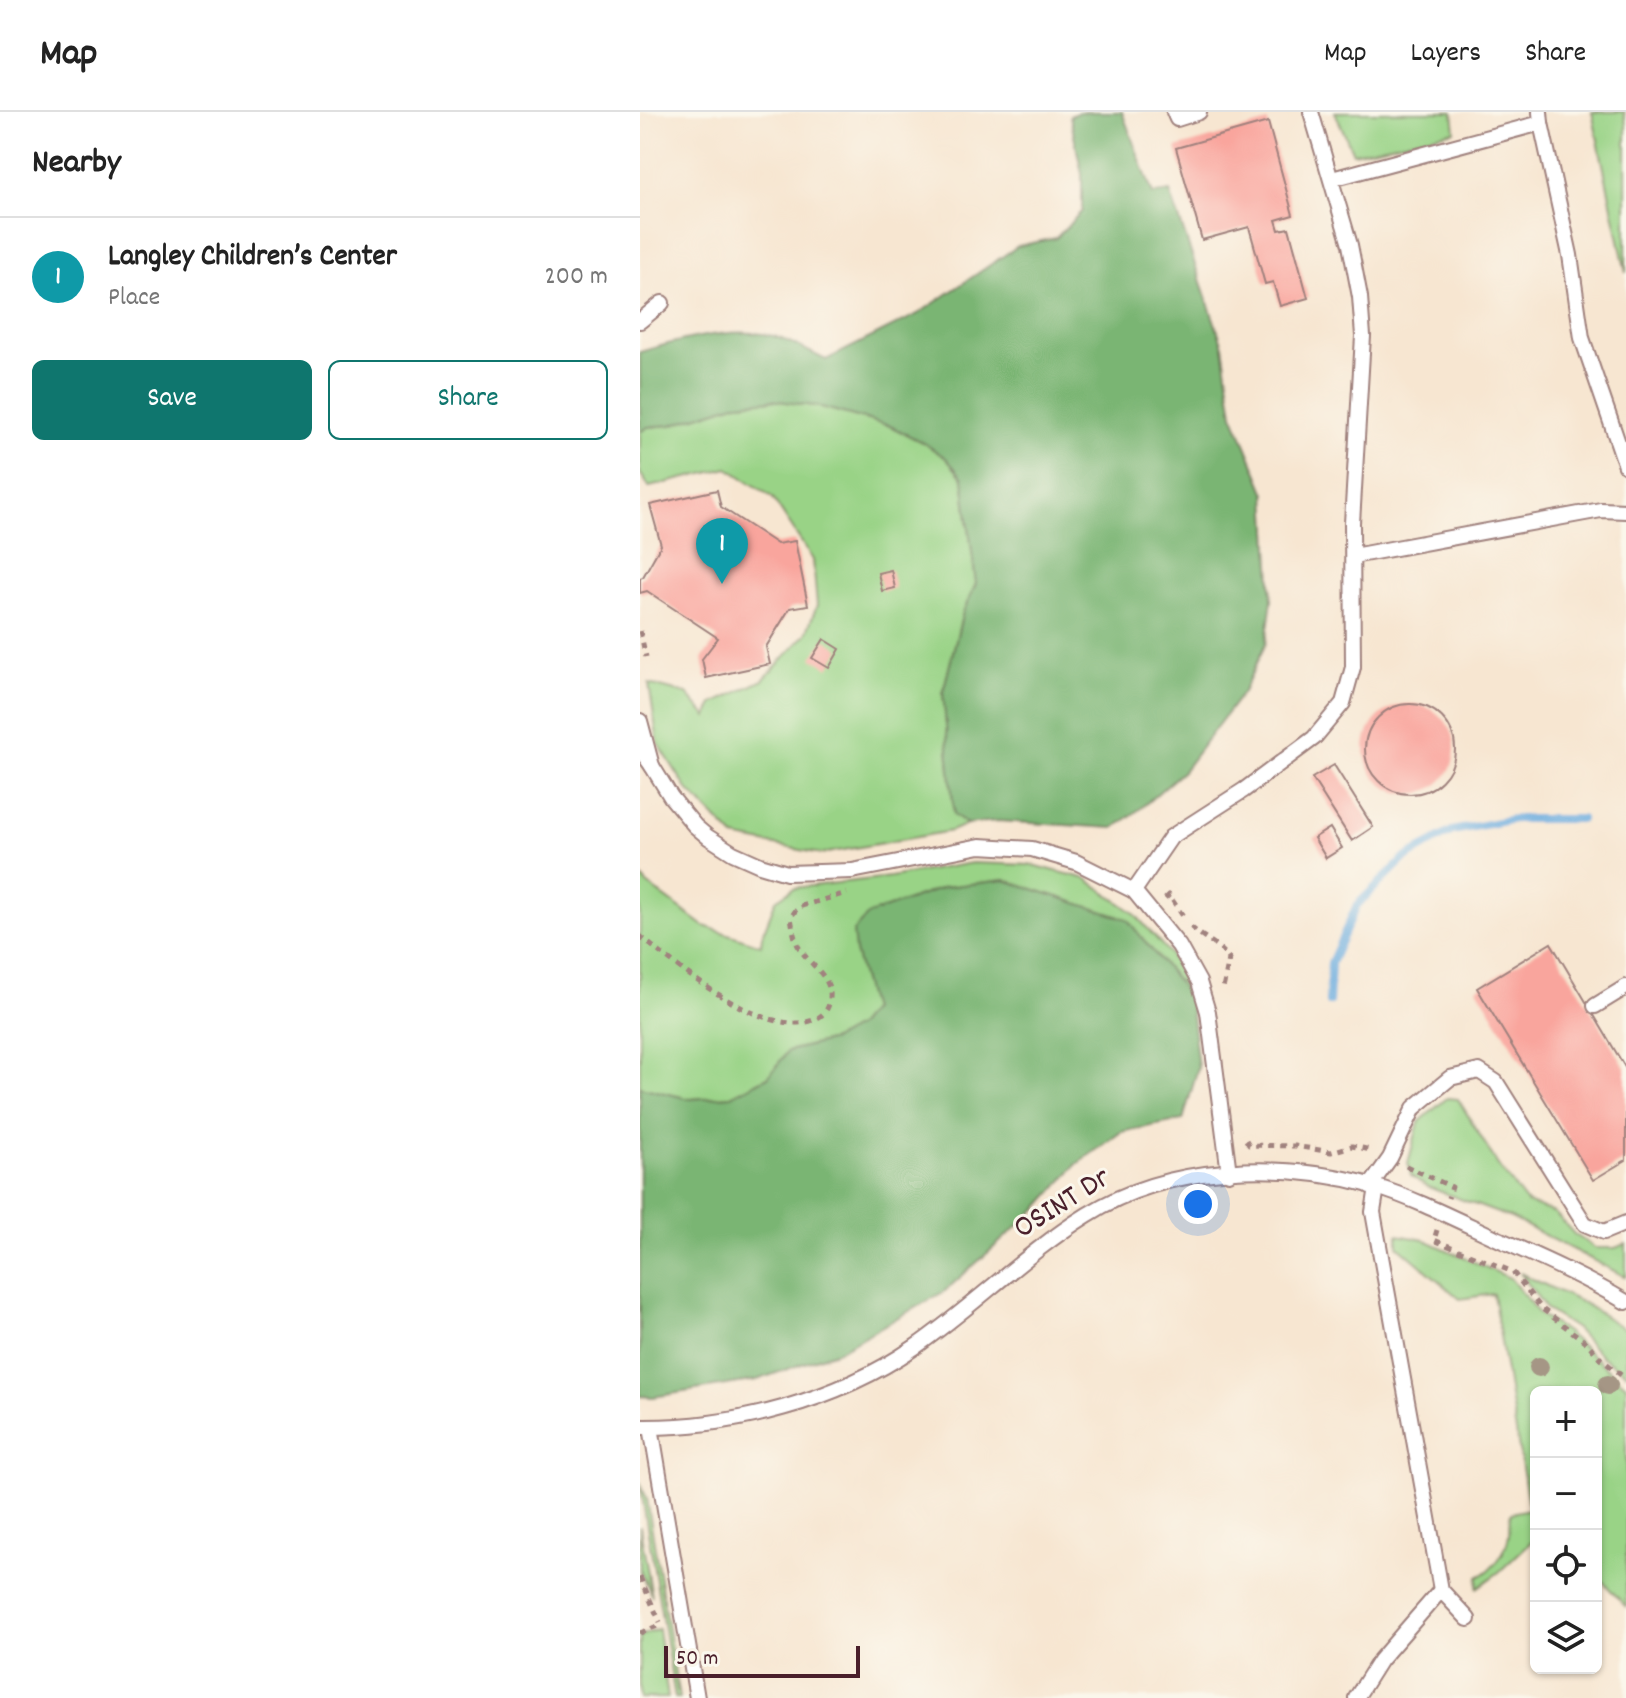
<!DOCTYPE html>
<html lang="en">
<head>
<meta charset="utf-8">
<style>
	:root { --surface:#fff; --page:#f2f2f2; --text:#222; --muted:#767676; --line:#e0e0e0; --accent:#0f766e }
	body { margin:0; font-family:Dekko,sans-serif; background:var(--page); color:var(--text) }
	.controls { position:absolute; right:24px; bottom:24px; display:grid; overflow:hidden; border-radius:12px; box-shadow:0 2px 6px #0004 }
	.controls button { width:72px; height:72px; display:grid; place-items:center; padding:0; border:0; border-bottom:2px solid var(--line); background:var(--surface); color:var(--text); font:40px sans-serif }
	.scale { position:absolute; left:24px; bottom:20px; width:196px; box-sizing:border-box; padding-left:8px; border:4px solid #4a1f2b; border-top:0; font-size:22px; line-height:28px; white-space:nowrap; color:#4a1f2b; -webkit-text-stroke:6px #fbf7ec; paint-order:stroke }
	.you { position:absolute; left:558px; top:1092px; width:28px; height:28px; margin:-20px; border:6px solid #fff; border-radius:50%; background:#1a73e8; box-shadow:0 0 0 12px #1a73e833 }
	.badge { display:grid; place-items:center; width:52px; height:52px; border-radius:50%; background:var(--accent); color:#fff; font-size:26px; font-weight:700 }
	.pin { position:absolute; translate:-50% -66px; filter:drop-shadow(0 2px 4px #0008) }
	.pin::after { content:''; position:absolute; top:42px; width:28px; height:24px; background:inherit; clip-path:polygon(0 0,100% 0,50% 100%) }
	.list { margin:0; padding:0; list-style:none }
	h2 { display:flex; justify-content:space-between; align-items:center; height:104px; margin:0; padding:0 32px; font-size:34px }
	h2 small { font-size:26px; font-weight:400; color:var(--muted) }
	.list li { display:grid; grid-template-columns:52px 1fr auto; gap:24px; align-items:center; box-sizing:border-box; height:120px; padding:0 32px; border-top:2px solid var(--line) }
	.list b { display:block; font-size:30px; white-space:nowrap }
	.list p { margin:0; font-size:26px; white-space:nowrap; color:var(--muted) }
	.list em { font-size:26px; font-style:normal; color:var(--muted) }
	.actions { display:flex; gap:16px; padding:24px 32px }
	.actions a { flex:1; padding:18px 0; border:2px solid var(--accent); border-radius:12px; text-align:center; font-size:28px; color:var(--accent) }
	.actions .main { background:var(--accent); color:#fff }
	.icon { flex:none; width:44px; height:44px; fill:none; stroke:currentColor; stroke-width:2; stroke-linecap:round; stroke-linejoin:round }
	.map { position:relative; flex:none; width:986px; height:1586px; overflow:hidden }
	header { display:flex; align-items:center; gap:48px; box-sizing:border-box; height:112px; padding:0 40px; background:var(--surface); border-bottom:2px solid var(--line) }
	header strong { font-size:38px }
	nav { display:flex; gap:44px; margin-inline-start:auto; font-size:28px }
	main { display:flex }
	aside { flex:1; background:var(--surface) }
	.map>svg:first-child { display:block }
	.green { fill:#99d386; stroke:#727958; stroke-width:2 }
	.forest { fill:#7ab573; stroke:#626a4f; stroke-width:2 }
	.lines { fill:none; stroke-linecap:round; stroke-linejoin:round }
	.stream { stroke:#6aabde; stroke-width:8 }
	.building { fill:#f9a59d }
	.lane-casing { stroke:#a0827e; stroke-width:18 }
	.path { stroke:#a0827e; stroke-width:5; stroke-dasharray:6 6; stroke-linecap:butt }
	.lane { stroke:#fff; stroke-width:14 }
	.tree { fill:#a59685 }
	.labels { text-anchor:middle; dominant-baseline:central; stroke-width:6; stroke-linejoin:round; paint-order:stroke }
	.street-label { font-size:32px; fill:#4a1f2b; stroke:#fbf7ec }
</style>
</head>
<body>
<header>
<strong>Map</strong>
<nav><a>Map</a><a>Layers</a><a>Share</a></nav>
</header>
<main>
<aside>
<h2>Nearby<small></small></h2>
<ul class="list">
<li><span class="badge" style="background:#0f9aa8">1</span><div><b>Langley Children’s Center</b><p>Place</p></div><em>200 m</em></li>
</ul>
<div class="actions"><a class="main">Save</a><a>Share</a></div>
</aside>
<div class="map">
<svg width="986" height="1586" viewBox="0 0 986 1586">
	<rect width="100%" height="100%" fill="#fbf7ec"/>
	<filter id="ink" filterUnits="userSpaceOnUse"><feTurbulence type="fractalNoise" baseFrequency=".0125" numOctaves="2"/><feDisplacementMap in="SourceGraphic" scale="16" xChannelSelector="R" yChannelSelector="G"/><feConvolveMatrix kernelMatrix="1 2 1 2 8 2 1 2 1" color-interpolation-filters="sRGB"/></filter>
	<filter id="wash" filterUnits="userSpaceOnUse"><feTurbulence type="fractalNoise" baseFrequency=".006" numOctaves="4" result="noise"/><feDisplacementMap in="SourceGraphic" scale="32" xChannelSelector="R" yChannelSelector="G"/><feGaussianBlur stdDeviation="1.8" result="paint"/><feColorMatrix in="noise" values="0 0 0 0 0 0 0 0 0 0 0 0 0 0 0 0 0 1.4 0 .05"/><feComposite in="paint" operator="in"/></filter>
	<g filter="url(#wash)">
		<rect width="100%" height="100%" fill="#f7e6d1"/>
		<!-- green -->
		<g class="green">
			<path d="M695,0H813L815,19L713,41Z"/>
			<path d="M952,0H984L986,13V161Z"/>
			<path d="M132,288L181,295L250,314L284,331L306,346L323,366L336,472L323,500L303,580L314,702L327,712L311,719L181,742L94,725L47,677L18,631L9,572L47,582L67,605L73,592L123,568L166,522L177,493L173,448L132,385L88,356L9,375L0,361V320L8,315L31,313L98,291Z"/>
			<path d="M332,751L392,753L447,767L494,801L530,842L550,885L486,807L365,768L305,775L230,802L215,839L231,898L218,914L193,928L148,939L128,965L91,984L50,987L0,975V764L7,772L64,814L121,833L122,824L136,788L154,776L250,765Z"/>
			<path d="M807,986L818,987L859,1055L887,1091L915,1101L934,1122L955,1136H975L986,1132V1165L871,1106L788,1075L771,1064L768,1051L779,1010Z"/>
			<path d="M758,1123L785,1128L870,1166L899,1202L926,1220L986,1273V1495L956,1462V1280H896V1425L859,1460L837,1476L838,1465C854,1458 867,1439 869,1422C870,1414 868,1409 871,1401L889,1397L853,1182L820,1187L758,1134Z"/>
			<path d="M880,1161L945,1192L986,1218V1261L962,1245L936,1217L907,1198Z"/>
			<path d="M0,1371L7,1387L39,1586H35Z"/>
			<path d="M0,1414L1,1422L12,1484L0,1457Z"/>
			<path d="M18,1517L28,1586H0V1524Z"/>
		</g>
		<!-- forest -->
		<g class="forest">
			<path d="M439,0H482L513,82L530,80L583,234L593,302L626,382L632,488L626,531L603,580L543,659L501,696L474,716L357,709L327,712L314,702L303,580L323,500L336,472L323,366L306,346L284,331L250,314L181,295L132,288L98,291L31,313L8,315L0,320V240C35,229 87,216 123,222C145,225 167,239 186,248L278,202L378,134L416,126L442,99V62L430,4Z"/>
			<path d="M365,768L487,807L550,885L558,956L543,1008L481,1020L437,1052L399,1095L305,1179L198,1239L117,1268L13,1285L0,1284V975L50,987L91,984L128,965L148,939L193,928L218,914L231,898L215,839L213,819L229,802L305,775Z"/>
		</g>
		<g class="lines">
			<!-- stream -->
			<path class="stream" d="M689,890L691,851L717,793L764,747L812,719L874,707H941"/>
		</g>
		<g id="blocks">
			<!-- building -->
			<g class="building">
				<path d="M628,10L653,103L636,108L639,118L649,116L668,186L640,194L633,170L625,172L609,115L562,128L536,36Z"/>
				<path d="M77,378L81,395L137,432L155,429L168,493L150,496L126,535L130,552L66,566L62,547L78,526L7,479L0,481V466L3,465L21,433L10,393Z"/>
				<path d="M251,458L255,476L242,479L238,461Z"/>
				<path d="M184,527L200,537L189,556L172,546Z"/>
				<circle cx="770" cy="637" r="45"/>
				<path d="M694,653L733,715L712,729L672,666Z"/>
				<path d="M690,716L702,736L686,746L674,726Z"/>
				<path d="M911,831L986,957V1048L953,1068L837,876Z"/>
			</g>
		</g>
	</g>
	<g filter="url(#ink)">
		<use href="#blocks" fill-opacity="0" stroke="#a0827e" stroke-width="2"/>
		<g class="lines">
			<defs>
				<g id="lane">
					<path d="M534,0L537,7L559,0"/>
					<path d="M900,0L901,11L930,143L942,226L986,354"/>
					<path d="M692,67L901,11"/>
					<path d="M0,209L22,191"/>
					<path d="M713,444L961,398L986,399"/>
					<path d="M0,609L12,654L0,637"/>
					<path d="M12,654L31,685L55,714L68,725L93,741L120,753L147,761L212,759L340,734L392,737L436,750L494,779L539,834L559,870L568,900L589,1061"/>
					<path d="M494,779L531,725L604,678L674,626L703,591L713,555L712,411L723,224L720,185L710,133L671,0"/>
					<path d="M955,894L986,875"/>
					<path d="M730,1074L750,1046L774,996L810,966L839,959L856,970L945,1112L964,1120L986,1111"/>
					<path d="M737,1075L733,1100L801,1478L828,1507"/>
					<path d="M0,1315C94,1316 197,1289 275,1235C334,1194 386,1141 447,1103C529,1051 643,1049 734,1074C776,1087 817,1108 856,1126C901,1146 944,1165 986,1190"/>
					<path d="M11,1315L57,1586"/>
					<path d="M716,1586L740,1548L801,1478"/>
				</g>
			</defs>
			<!-- lane casing -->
			<use href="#lane" class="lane-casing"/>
			<!-- path -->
			<g class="path">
				<path d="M0,519L6,545"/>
				<path d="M525,787L529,783L543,804"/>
				<path d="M551,815C564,827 579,832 589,847L583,877"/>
				<path d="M0,824C36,854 124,927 173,908C184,904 189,897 190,886C192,866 172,854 162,840C154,830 153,817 151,805L158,795L207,781"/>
				<path d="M606,1028L609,1033L655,1034L691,1040L712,1034L731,1038"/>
				<path d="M766,1054L812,1075L808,1086"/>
				<path d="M797,1118L794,1128L873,1160L901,1196L947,1231L961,1247L986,1267"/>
				<path d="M0,1465L20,1510"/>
				<path d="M0,1521L20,1513"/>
			</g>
			<!-- lane -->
			<use href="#lane" class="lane"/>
		</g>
		<!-- trees -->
		<g class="tree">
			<circle cx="899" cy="1255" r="10"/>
			<circle cx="968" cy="1273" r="10"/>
		</g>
	</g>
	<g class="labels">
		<!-- street labels -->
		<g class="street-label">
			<text transform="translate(423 1093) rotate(-32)">OSINT Dr</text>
		</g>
	</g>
</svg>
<div class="controls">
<button>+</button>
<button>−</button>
<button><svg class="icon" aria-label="locate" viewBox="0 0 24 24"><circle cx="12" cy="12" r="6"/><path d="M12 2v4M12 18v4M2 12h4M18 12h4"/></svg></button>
<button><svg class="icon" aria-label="layers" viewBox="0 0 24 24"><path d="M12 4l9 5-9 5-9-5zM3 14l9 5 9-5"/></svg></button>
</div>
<div class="scale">50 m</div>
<div class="you"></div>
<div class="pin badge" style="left:82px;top:472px;background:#0f9aa8">1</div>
</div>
</main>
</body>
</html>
